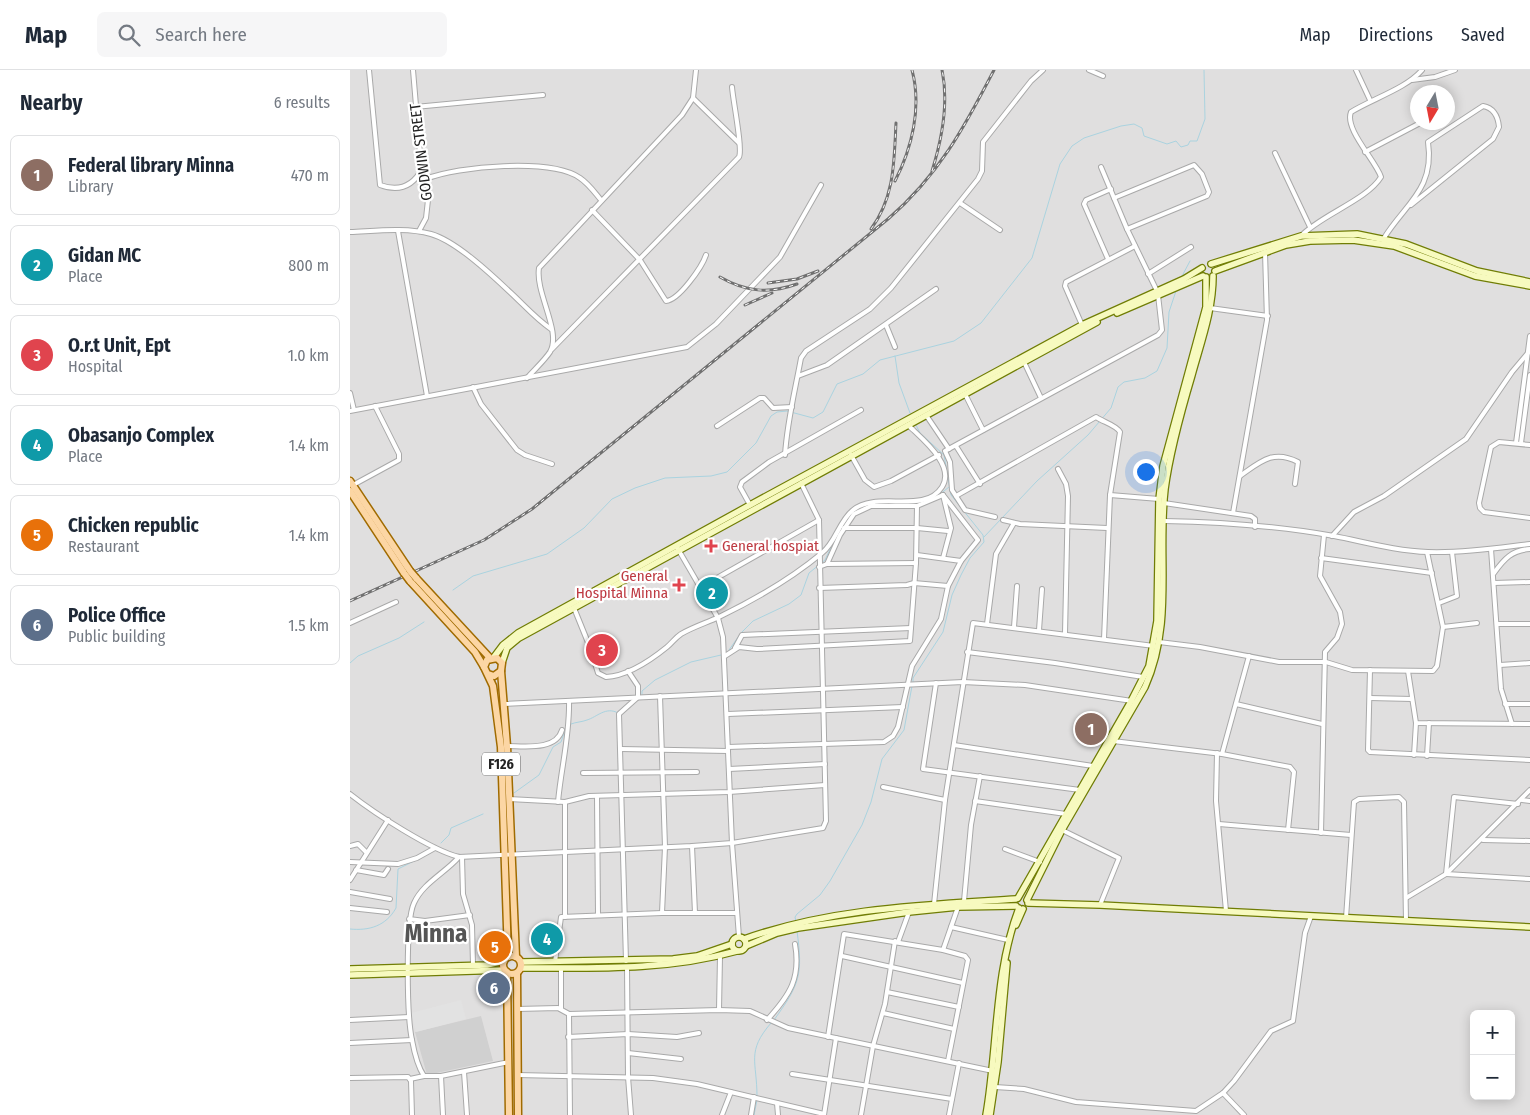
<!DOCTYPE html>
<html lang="en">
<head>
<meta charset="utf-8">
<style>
	:root { --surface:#fff; --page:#f6f6f7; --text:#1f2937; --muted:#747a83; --line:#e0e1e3; --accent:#1a73e8 }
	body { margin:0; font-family:"Fira Sans Condensed",sans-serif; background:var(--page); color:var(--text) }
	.controls { position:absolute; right:15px; bottom:15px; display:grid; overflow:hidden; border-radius:8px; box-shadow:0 2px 12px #0003 }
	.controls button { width:45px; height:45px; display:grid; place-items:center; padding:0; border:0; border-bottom:1px solid var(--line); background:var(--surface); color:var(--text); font:25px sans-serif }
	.compass { position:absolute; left:1060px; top:15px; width:45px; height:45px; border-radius:50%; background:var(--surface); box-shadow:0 2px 12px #0003; rotate:190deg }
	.you { position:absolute; left:795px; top:401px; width:18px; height:18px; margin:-12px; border:4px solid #fff; border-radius:50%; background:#1a73e8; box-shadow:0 0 0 8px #1a73e833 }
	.badge { display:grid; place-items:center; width:32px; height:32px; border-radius:50%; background:var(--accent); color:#fff; font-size:16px; font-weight:700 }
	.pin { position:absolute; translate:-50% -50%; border:2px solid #fff; box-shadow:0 1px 5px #0006 }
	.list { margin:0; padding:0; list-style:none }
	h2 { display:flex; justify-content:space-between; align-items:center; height:65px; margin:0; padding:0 20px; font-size:21px }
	h2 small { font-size:16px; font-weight:400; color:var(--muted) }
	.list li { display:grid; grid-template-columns:32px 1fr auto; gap:15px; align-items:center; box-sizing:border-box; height:80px; margin:0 10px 10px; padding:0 10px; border:1px solid var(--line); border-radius:8px }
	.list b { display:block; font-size:19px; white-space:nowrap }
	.list p { margin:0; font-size:16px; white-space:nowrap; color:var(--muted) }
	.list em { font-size:16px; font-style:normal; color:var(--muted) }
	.icon { flex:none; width:28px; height:28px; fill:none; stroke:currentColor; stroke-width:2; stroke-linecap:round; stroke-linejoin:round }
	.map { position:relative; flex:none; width:1180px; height:1045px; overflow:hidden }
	header { display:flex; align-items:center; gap:30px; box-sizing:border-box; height:70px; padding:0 25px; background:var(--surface); border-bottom:1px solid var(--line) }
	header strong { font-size:24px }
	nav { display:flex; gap:28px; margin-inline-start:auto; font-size:18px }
	.search { width:350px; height:45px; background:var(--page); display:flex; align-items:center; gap:12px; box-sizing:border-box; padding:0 18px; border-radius:8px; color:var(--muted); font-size:19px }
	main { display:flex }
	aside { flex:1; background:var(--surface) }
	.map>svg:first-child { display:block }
	.residential { fill:#e0dfdf; fill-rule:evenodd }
	.religious { fill:#d0d0d0 }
	.parking { fill:#e2e2e2 }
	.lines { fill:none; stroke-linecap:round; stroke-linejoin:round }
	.stream { stroke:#aad3df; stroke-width:1 }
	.street-casing { stroke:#a9a9a9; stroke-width:6 }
	.secondary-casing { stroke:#707d05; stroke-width:8 }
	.primary-casing { stroke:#a06b00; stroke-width:9 }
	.street { stroke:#fff; stroke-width:4 }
	.secondary { stroke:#f7fabf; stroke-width:5.5 }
	.primary { stroke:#fcd6a4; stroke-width:6 }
	.rail-casing { stroke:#707070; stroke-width:3 }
	.rail { stroke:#fff; stroke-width:1; stroke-dasharray:4; stroke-linecap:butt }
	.primary-bridge-casing { stroke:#a06b00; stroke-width:9; stroke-linecap:butt }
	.primary-bridge { stroke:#fcd6a4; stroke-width:6 }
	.health-dot { fill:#e0444e; stroke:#fff; stroke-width:2 }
	.labels { text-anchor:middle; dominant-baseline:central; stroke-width:4.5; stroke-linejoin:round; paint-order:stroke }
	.shield { fill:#fff; stroke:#646464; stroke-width:1 }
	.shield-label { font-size:14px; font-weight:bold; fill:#222 }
	.street-label { font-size:15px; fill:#222; stroke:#fff }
	.health-label { font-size:15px; fill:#be3a42; stroke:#fff; text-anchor:start }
	.town-label { font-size:25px; font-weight:bold; fill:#555; stroke:#fff }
</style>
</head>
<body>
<header>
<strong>Map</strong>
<div class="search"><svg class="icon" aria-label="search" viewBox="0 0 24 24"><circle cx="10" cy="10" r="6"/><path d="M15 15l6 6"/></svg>Search here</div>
<nav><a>Map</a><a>Directions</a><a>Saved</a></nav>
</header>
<main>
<aside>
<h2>Nearby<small>6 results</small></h2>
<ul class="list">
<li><span class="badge" style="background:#8d6e63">1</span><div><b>Federal library Minna</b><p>Library</p></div><em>470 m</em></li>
<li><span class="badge" style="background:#0f9aa8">2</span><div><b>Gidan MC</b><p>Place</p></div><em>800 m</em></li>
<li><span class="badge" style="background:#e0444e">3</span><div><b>O.r.t Unit, Ept</b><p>Hospital</p></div><em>1.0 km</em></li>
<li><span class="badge" style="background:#0f9aa8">4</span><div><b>Obasanjo Complex</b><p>Place</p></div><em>1.4 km</em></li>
<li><span class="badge" style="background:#e8710a">5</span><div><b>Chicken republic</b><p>Restaurant</p></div><em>1.4 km</em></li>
<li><span class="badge" style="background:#5c6f8a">6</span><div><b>Police Office</b><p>Public building</p></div><em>1.5 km</em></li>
</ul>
</aside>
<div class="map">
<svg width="1180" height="1045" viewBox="0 0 1180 1045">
	<rect width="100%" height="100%" fill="#f2efe9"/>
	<!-- residential -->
	<path class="residential" d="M0,0H1180V1045H0ZM1068,22H1098V52H1068ZM1124,944H1161V1026H1124Z"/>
	<!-- religious -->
	<path class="religious" d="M131,946L143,991L77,1005L65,962Z"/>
	<!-- parking -->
	<path class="parking" d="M111,930L116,949L66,962L61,943Z"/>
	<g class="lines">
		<!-- stream -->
		<g class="stream">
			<path d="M831,208L840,191"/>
			<path d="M545,286L549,313L560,343"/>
			<path d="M589,425L599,417"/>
			<path d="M563,434L571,432"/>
			<path d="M511,437L519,435"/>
			<path d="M492,457L506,441"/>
			<path d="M634,467L687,411L738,365L761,338L768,317L774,312L795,308L807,301L817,278L819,242L826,221"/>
			<path d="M103,520L123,506L197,484L234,458L262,429L285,418L315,408L361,406L377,402L406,373L421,346L427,342L437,341L463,348L473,342L487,314L513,304L530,290L604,271L631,253L682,188L710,94L722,76L734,68L771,56L784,54L792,58L794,66L817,74L826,71L831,77L838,75L840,71H847L855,49L854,0"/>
			<path d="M379,580L391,563L403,551L439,534L451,525L459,503L475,490L484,471"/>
			<path d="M0,593L8,586L49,568L74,552"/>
			<path d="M563,612V608L593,562L602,525L611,505L620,488L634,472L633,465L601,425L594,385L570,363L566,355"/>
			<path d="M292,624V621L305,610L341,592L371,585"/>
			<path d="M221,654C226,652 232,652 237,650C247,647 256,636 268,643"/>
			<path d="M164,723L189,705L203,677L211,672L216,658"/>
			<path d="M91,773L99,765L101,758L133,744"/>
			<path d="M446,852L445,847L447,844L470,825L480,811L512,755L521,732L532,689L554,660L562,616"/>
			<path d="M0,859C19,861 36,856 46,838L48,799L80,783"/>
			<path d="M424,950C450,914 453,905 447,861"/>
			<path d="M407,1026C407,991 396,982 421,953"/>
			<path d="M404,1045L407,1030"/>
		</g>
		<defs>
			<g id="street">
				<path d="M19,0L30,115C49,122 63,116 72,99"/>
				<path d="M63,0L71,95L79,121L76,148L69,161"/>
				<path d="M739,0L753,6"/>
				<path d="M1006,0L1020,30"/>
				<path d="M1062,10L1085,7L1105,0"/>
				<path d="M343,28L389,73"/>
				<path d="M65,37L193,25"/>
				<path d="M1015,82L1072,52"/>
				<path d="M925,83L960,157"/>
				<path d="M751,97L777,159L807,221"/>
				<path d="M76,109C108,96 201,88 230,108C239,114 245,123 251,130"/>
				<path d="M764,128L844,95L852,104L859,122L857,126L777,159"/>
				<path d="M610,133L650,160"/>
				<path d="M242,140L290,190L316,231C329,230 352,197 356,185"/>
				<path d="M48,161L77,326"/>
				<path d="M0,162C25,161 56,157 81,164C106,171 142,205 161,223C174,235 186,249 201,259"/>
				<path d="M951,166C971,145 1017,130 1031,107C1026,91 994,59 1001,42C1022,29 1057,18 1072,0"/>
				<path d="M1034,168C1055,134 1085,119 1078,72L1133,36C1144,38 1148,46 1149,57L1143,69L1061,135"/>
				<path d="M758,189L734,134L736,130L761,119"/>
				<path d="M798,204L841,177"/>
				<path d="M860,238L918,246"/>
				<path d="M536,255L545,277"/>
				<path d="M732,255L715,216L716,212L785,176"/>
				<path d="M202,279L389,87C393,79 383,31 382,17"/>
				<path d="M674,292L691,328"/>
				<path d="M448,306L477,295L586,219"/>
				<path d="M177,308C184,300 194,291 200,282C212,262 185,223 189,198L332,45L343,28L346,0"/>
				<path d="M123,317L131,334L167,380L175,385L202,394"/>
				<path d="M0,323L4,340"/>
				<path d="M615,324L633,360"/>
				<path d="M0,341L337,277L366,254L430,187L471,115"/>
				<path d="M576,345L599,379"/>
				<path d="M367,356L410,328H414L423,338L442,337"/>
				<path d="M1166,373L1180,266"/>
				<path d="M1171,373L1180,305"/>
				<path d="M1180,375L1149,372L1141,377L1129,433L1130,438L1134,442L1180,448"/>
				<path d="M606,376L630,414"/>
				<path d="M435,385C437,352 445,321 451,288L456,281L520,239L541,218L628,109L632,101L633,72L681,11L693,0"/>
				<path d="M501,385L515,410L524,417L541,411L589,385"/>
				<path d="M708,399L716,414L718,426L715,564"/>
				<path d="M890,406C910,392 923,379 948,392L945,414"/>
				<path d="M3,415L49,390V384L25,336"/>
				<path d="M760,425L809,429"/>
				<path d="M606,426L746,347C753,352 766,355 770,362L760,425L754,569"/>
				<path d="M814,433L901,446L905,449V457"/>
				<path d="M400,435L390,417L392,412L419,392L511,340"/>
				<path d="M883,443L917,250L915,182"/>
				<path d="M645,447L615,440L602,420L600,392L595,381L808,265L812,260L808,225"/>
				<path d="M653,450L670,454L757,458"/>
				<path d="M814,451C870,452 929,456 984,466C1015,472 1046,481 1078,482C1112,483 1146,478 1180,474"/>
				<path d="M494,458H567L598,461"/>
				<path d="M982,466L1004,442L1034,426L1116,369L1162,302L1178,283"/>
				<path d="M328,479L368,548L373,567L382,773L389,867"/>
				<path d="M1141,479L1151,619L1162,654"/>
				<path d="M567,485L611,491"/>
				<path d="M593,488L601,458L593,425"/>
				<path d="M971,488L1082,503"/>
				<path d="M477,494L490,465L504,444L521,436H567L593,425"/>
				<path d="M469,497L477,494L566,493"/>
				<path d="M1144,503C1154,489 1162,480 1180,479"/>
				<path d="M1144,513L1180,512"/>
				<path d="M351,517L469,450"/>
				<path d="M469,518L557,515L564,513L598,516"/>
				<path d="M1089,533L1107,526L1102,482"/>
				<path d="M224,538L239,575L248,603L256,607C277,606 301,590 317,577C322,573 325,568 331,564C343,557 356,553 369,547C404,530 442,508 472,483C486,472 489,451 503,440C527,420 574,445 592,417C606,395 571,368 558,355"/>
				<path d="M0,553L46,532"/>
				<path d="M637,554L646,484L664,453"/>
				<path d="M1147,554H1180"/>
				<path d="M664,557L667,516"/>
				<path d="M1093,557L1127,553"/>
				<path d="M689,560L692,519"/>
				<path d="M809,572L850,577L929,592H976L1002,600L1083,601L1087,596L1093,557L1077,482"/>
				<path d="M385,578L392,565L561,558"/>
				<path d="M617,582L705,593L793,607"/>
				<path d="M375,586L389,577L407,579L560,571L566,493L567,436"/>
				<path d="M1150,595L1180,593"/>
				<path d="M1020,600L1018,680L1020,682L1180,690"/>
				<path d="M1058,601L1066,653L1180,654"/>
				<path d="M586,613L573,699L730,720"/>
				<path d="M310,626L315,777L312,843"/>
				<path d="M1020,628L1062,629"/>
				<path d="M154,634L613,612L675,615L782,631"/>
				<path d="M886,634L972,654"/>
				<path d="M1155,634H1180"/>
				<path d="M378,644L553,637"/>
				<path d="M763,671L872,684L940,697L944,702L938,760"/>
				<path d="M604,675L743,696"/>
				<path d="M157,676C174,676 206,681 212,660"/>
				<path d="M378,677L534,672L543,666L548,657L562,596L591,549L598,516L611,491L628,470L593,425"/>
				<path d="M271,679L378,681"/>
				<path d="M867,683L866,731L876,841"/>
				<path d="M872,684L899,586"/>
				<path d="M1064,685L1066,653"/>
				<path d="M1077,686L1079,653"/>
				<path d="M379,699L475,694"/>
				<path d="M233,703L347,702"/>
				<path d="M533,717L595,730"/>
				<path d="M0,724C24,743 81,780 109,787L342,776L382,773L473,758L476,751L469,450L451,413"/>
				<path d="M247,726L248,845"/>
				<path d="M159,729L215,732L239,726L379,722L475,715"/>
				<path d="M1172,730L1180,731"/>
				<path d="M625,731L716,744"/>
				<path d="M208,732C211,698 220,665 219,631"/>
				<path d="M215,732V847"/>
				<path d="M1168,734L1104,727L1096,804L1180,809"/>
				<path d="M869,754L1001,765"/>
				<path d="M712,760L769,788L750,835"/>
				<path d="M971,763L975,582L987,568L992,554L990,542L970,506L974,465"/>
				<path d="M1133,770L1180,771"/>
				<path d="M0,776L8,774L16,782"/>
				<path d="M342,776L345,843"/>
				<path d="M655,779L690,792"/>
				<path d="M109,787C95,803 73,813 64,833C55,852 57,947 62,970C64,981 68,997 74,1006H91L159,992"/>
				<path d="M112,787L113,824L122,855L123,895"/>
				<path d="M0,792L48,794L67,788L85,778"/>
				<path d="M6,800L34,805L38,799"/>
				<path d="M0,810L38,750"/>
				<path d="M0,822L40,829"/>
				<path d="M1056,828L1096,804L1180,720"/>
				<path d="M614,831L621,755L630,706"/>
				<path d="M584,834L595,730L623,553L804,576"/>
				<path d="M0,838L37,842"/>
				<path d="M996,848L1004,732L1009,729L1049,727L1054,732L1056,851"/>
				<path d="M59,849L75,851L120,845"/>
				<path d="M601,857L658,870"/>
				<path d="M548,872L559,842"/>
				<path d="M593,880L608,837"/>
				<path d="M492,886L613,913"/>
				<path d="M276,891L269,644L288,627V616L278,601"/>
				<path d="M205,892L211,847L312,843H386"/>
				<path d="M277,897L278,1007L281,1045"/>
				<path d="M211,898V939"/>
				<path d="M537,922L609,937"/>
				<path d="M167,939L208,938L219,944L369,940L400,941L438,958L643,1001"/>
				<path d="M369,940L370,886"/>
				<path d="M533,943L604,959"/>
				<path d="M219,944L220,1045"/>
				<path d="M0,950L59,947"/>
				<path d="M417,950C440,925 451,908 445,874"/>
				<path d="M218,967L278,964L327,967L349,963"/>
				<path d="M478,967L494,864L593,880L615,886L618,890L598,991"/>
				<path d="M0,973L62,970"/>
				<path d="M278,983L331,989"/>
				<path d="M114,1002L117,1045"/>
				<path d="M442,1004L602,1029"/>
				<path d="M167,1005L303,1008L347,1014L474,1044"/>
				<path d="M91,1006L93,1045"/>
				<path d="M0,1008L58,1007L61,1011L62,1045"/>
				<path d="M60,1009L74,1006"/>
				<path d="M645,1017L674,1019L726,1032L846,1041L873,1023L884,1011L921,961L943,951L955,863L961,846"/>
				<path d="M873,1023L894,1045"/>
				<path d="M427,1033L428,1045"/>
				<path d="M372,1045L381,1022"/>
				<path d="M401,1045L404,1027"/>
				<path d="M474,1045L486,968"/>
				<path d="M511,1045L523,976L535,934L545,871"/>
				<path d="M599,1045L609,993"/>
			</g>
			<g id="secondary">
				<path d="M861,194L951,166L1007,164L1056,174L1127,201L1180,212"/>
				<path d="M865,201L936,175L960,171L1003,170L1044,176L1125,206L1180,216"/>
				<path d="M767,243L853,206"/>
				<path d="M144,587L153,575L168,563L400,435L732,255L834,209L852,198"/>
				<path d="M152,593L157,578L169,568L747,252"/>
				<path d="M668,828L780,633L799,596L807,551L809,429L813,396L856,237V207"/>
				<path d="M677,830L712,760L795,617C824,552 807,487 815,419C820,381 831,342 842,305C851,272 863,240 863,206"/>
				<path d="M678,833L750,835L1180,857"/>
				<path d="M666,855L673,839"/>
				<circle cx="389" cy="874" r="7"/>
				<path d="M394,869C481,838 575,835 666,829"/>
				<path d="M396,876L427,863L448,858L559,842L608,837L666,836"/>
				<path d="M171,892L323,889L347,886L382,874"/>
				<path d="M171,898C244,898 316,901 387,881"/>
				<path d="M0,899L137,895L154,891"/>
				<path d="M0,905L155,900"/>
				<path d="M636,1045C648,976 644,904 669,838"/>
				<path d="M640,1045L648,992L657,893"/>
			</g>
			<g id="primary">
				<path d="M0,411L60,501"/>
				<path d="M0,421L54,503"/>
				<path d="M66,508L140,588"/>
				<path d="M60,511L125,582L134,597"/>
				<path d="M151,601L157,676L166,887"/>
				<path d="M138,604L144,606L151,601L152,593L147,588L137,590L134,597L143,616L151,677L158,887"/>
				<circle cx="162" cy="895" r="9"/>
				<path d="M157,902L159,1045"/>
				<path d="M167,903L168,1045"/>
			</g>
		</defs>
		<!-- street casing -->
		<use href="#street" class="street-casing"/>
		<!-- secondary casing -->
		<use href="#secondary" class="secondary-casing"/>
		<!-- primary casing -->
		<use href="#primary" class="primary-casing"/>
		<!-- street -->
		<use href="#street" class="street"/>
		<!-- secondary -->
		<use href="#secondary" class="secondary"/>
		<!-- primary -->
		<use href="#primary" class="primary"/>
		<defs>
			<g id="rail">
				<path d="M582,101C592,69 599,33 592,0"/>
				<path d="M545,111C562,78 572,37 562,0"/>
				<path d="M521,159C545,127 544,90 546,53"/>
				<path d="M370,207C396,222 419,224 447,214"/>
				<path d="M418,213L447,209L468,201"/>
				<path d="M395,235L422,223"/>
				<path d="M0,531L134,470L182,439L538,149C588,106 614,58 644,0"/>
			</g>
		</defs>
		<!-- rail casing -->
		<use href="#rail" class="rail-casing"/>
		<!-- rail -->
		<use href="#rail" class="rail"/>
		<defs>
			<g id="primary-bridge">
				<path d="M60,501L66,508"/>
				<path d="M54,503L60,511"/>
			</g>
		</defs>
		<!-- primary-bridge casing -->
		<use href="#primary-bridge" class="primary-bridge-casing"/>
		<!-- primary-bridge -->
		<use href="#primary-bridge" class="primary-bridge"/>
	</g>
	<!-- markers -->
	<g class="health-dot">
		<path d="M358.5 468.5h5v5h5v5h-5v5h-5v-5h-5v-5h5z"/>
		<path d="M326.5 507.5h5v5h5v5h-5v5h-5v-5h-5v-5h5z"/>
	</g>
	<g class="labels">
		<!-- shield labels -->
		<rect class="shield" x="132" y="682.5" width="38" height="23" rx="4"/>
		<g class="shield-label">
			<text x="151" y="694">F126</text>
		</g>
		<!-- street labels -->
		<g class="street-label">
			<text transform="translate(71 82) rotate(-97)">GODWIN STREET</text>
		</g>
		<!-- health labels -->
		<g class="health-label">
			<text x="372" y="476">General hospiat</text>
			<text x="318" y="506" text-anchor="end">General<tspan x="318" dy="17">Hospital Minna</tspan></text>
		</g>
		<!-- town labels -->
		<g class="town-label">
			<text x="86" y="864">Minna</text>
		</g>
	</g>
</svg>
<div class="controls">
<button>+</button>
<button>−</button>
</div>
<svg class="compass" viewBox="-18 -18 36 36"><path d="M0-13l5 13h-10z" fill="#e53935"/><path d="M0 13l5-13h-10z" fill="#747a83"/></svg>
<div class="you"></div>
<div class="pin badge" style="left:741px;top:659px;background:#8d6e63">1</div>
<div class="pin badge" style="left:362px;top:523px;background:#0f9aa8">2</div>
<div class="pin badge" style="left:252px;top:580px;background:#e0444e">3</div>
<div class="pin badge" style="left:197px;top:869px;background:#0f9aa8">4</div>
<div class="pin badge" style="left:145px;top:877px;background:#e8710a">5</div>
<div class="pin badge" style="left:144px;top:918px;background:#5c6f8a">6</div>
</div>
</main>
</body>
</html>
